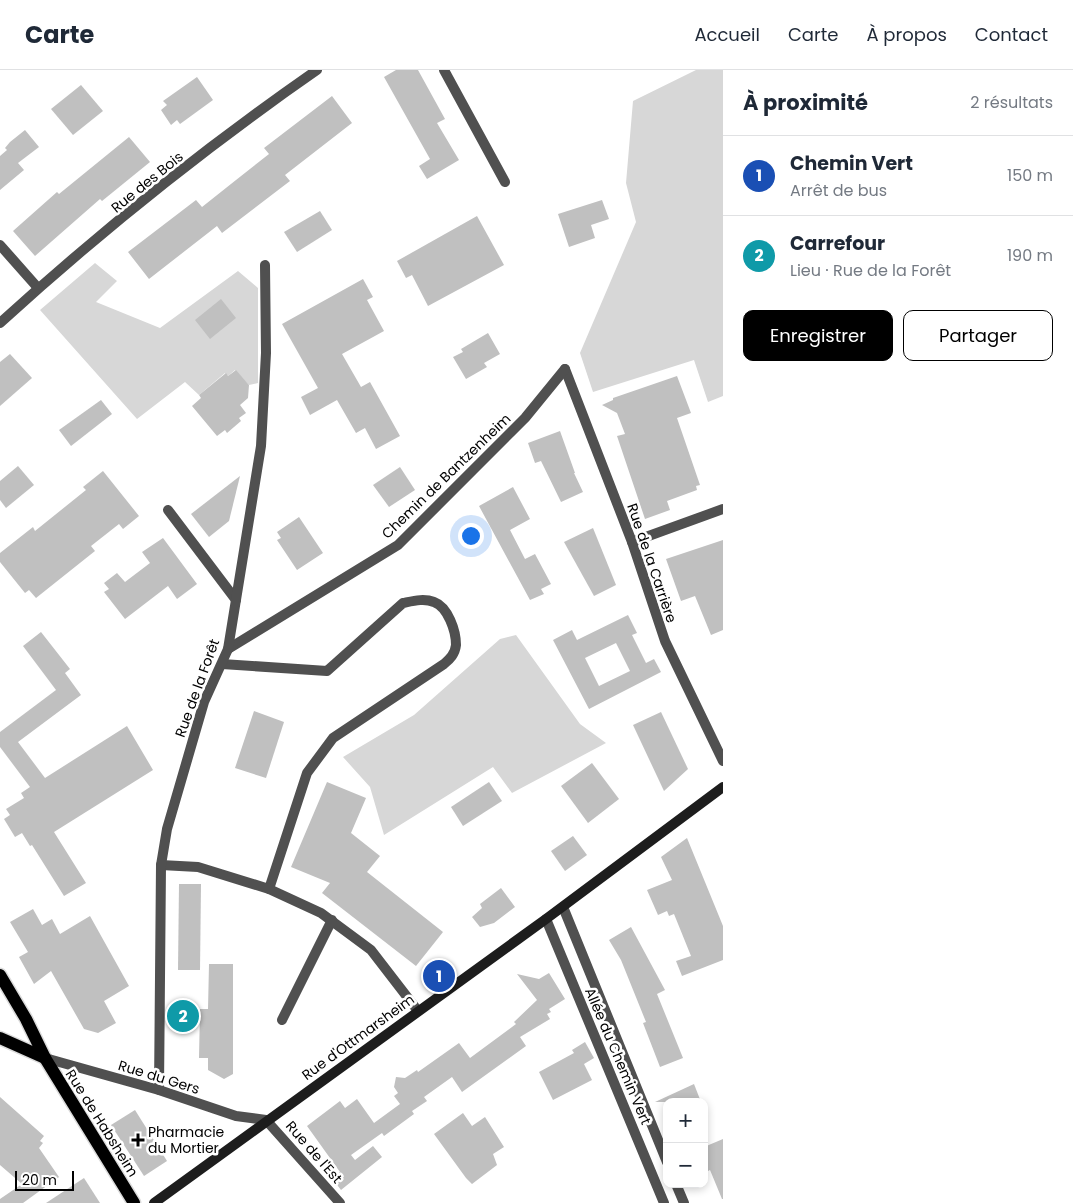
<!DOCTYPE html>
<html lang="fr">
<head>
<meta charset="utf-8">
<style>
	:root { --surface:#fff; --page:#f6f6f7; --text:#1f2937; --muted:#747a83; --line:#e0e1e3; --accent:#000 }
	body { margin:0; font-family:Poppins,sans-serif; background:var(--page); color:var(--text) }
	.controls { position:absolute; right:15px; bottom:15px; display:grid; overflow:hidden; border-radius:10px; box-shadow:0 2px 8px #0003 }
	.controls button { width:45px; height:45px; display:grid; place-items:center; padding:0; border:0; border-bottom:1px solid var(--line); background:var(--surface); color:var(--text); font:25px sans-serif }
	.scale { position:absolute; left:15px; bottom:12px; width:59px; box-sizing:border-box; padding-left:5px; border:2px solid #000; border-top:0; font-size:14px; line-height:18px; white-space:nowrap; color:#000; -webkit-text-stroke:4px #fff; paint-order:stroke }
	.you { position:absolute; left:470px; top:465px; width:18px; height:18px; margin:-12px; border:4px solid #fff; border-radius:50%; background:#1a73e8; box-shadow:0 0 0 8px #1a73e833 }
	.badge { display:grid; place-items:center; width:32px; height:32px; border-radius:50%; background:var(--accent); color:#fff; font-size:16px; font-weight:700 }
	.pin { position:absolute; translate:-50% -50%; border:2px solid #fff; box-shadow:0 1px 5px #0006 }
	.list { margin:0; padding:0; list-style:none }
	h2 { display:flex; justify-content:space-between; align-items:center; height:65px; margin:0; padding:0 20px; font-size:21px }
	h2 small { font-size:16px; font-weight:400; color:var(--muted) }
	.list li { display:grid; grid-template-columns:32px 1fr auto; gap:15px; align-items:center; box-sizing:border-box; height:80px; padding:0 20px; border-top:1px solid var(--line) }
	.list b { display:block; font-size:19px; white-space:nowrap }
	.list p { margin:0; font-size:16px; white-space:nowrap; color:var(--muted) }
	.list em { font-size:16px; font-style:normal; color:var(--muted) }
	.actions { display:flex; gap:10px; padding:15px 20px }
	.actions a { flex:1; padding:11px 0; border:1px solid var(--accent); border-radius:10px; text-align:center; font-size:18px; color:var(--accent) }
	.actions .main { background:var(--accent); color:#fff }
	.map { position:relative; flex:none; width:723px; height:1133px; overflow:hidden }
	header { display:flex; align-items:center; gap:30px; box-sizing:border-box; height:70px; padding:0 25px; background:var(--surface); border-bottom:1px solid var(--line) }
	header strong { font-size:24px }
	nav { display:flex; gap:28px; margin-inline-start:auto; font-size:18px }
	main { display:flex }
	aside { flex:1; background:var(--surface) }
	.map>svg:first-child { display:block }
	.green { fill:#d7d7d7 }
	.building { fill:#c0c0c0; fill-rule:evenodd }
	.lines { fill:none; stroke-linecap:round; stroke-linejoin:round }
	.primary-casing { stroke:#dbdbdb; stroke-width:15 }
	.service { stroke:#505050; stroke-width:10 }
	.minor { stroke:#505050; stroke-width:10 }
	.secondary { stroke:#1d1d1d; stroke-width:10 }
	.primary { stroke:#000; stroke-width:12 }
	.poi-dot { fill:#000; stroke:#fff; stroke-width:2 }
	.labels { text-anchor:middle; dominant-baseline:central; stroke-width:5; stroke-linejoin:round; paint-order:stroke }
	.street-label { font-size:14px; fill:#000; stroke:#fff }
	.poi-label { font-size:14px; fill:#000; stroke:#fff; text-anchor:start }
</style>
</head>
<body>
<header>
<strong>Carte</strong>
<nav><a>Accueil</a><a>Carte</a><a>À propos</a><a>Contact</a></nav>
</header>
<main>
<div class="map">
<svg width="723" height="1133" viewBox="0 0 723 1133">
	<rect width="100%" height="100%" fill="#fff"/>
	<!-- green -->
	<g class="green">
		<path d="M696,0H723V326L708,332L694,290L593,322L580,283L636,152L626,113L633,31Z"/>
		<path d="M95,193L117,211L96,232L160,258L238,201L258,218V313L249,315L235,300L228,306L225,303L199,325L185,312L137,349L40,240Z"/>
		<path d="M516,565L580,654L606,673L512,723L493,697L384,765L370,717L343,687L414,645L500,569Z"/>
	</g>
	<!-- building -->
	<g class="building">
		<path d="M396,0H418L445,49L437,53L459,90L427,109L419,96L430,89L384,7Z"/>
		<path d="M197,7L213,30L180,54L177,50L171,55L161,40L167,35L163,31Z"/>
		<path d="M81,15L103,41L73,65L51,39Z"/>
		<path d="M332,26L352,53L285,105L290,111L222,163L217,156L149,209L128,182L196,130L202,137L236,110L269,84L264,78Z"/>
		<path d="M25,60L39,77L18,93L24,100L0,120V86L7,80L5,78L10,72Z"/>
		<path d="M129,67L150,92L102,131L100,129L35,186L13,161L57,122L59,124Z"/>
		<path d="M602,130L609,149L591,155L595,168L569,177L558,144Z"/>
		<path d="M320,141L332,160L297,182L284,162Z"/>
		<path d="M477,146L504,195L428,236L412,205L406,208L397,191Z"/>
		<path d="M363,209L373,227L367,230L384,261L342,284L361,317L370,312L400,366L376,379L365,358L356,363L337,330L310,345L301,327L318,318L282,254Z"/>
		<path d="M221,229L236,248L210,269L195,250Z"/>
		<path d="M488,263L500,284L484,293L487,297L466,309L453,287L463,282L461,279Z"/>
		<path d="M10,284L32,308L0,336V292Z"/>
		<path d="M236,300L249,315L248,328L240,335L246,343L239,348L241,351L227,363L225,360L217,366L192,336L201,328L199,325L226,303L228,306Z"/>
		<path d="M677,306L691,343L677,348L700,415L696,416L697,420L667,431L670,440L645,449L617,366L625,364L617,343L602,335L613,330V328Z"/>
		<path d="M101,330L112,344L71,376L59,360Z"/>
		<path d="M560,361L575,403H574L583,422L561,432L541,391L535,393L528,373Z"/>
		<path d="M18,396L34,415L6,438L0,430V411Z"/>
		<path d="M400,397L415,420L389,437L373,415Z"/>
		<path d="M103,401L139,446L123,459L119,454L91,476L95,481L36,528L29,520L25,523L0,492V483L33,457L35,461L86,420L83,417Z"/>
		<path d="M240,406L229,451L209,467L191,444Z"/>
		<path d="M513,417L530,449L510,460L525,489L535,484L551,514L541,519L544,524L530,530L479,436Z"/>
		<path d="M299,447L323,483L297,500L277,470L281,468L277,462Z"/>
		<path d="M593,458L616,515L594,526L564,472Z"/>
		<path d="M163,468L197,514L177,529L168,516L125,549L104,522L109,519L104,513L117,503L125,512L150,493L142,482Z"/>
		<path d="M723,470V560L711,565L695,526L681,531L666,489Z"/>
		<path d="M628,545L637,563L632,565L646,593L654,589L661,602L589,639L553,570L572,560L577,570ZM616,573L630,601L599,616L585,588Z"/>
		<path d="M41,562L70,599L65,603L81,625L18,672L45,708L127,656L153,700L54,762L86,813L64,826L32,775L30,776L22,763L15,767L4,749L10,745L6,739L24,728L21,723L30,717L0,677V662L56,620L23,576Z"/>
		<path d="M254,641L284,652L266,708L235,698Z"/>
		<path d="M661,642L688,699L664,721L633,655Z"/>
		<path d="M592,693L619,729L588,753L561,716Z"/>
		<path d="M327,712L366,728L351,763L380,786L367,802L443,862L416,896L322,823L330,813L291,797Z"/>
		<path d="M489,712L502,731L463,756L451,737Z"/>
		<path d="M573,766L587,785L565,801L551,781Z"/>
		<path d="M687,768L723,856V890L682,906L676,891L691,886L674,844L669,846L667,841L658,845L647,820L672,810L661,787Z"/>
		<path d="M179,814H201L200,900H178Z"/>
		<path d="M501,818L515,837L494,853L480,857L472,847L482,838L480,834Z"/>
		<path d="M33,839L42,855L52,849L60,864L90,846L129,916L104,931L116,953L98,963L84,959L51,901L34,914L19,887L28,882L10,852Z"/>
		<path d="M631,857L665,920L657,924L683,988L660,997L643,953L646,952L621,890L609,870Z"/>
		<path d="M209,894H233V1004L224,1009L208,1000V988H199L200,939H208Z"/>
		<path d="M549,903L565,929L549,939L551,942L547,944L550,949L520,967L526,976L462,1022L452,1007L424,1027L427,1031L412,1041L414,1044L384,1066L382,1063L351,1085L355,1090L373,1076L382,1087L341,1120L332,1108L340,1102L307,1056L340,1031L345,1038L357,1029L374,1053L400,1034L394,1026L398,1023L394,1017L396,1007L405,1008L417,1000L418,1002L459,973L470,988L516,954L514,952L537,930L517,904L539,909Z"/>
		<path d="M585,972L594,988L584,994L592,1010L553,1030L539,1002L574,983L572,980Z"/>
		<path d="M694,1014L701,1032H655Z"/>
		<path d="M0,1027L44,1066L40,1071L43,1073L39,1078L59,1107L23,1133H0V1129L22,1114L0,1095Z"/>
		<path d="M135,1040L167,1091L144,1106L111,1055Z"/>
		<path d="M463,1043L472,1056L485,1047L504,1077L493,1084L497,1095L472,1114L466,1108L434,1064Z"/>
		<path d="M723,1069V1129H722L710,1100L704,1103V1077Z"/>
		<path d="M84,1108L100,1133H46Z"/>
	</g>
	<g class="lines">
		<defs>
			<g id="primary">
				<path d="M0,905L26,949L45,988L134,1133"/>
				<path d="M0,968L45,988"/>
			</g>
		</defs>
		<!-- primary casing -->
		<use href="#primary" class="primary-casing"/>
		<!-- service -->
		<g class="service">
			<path d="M0,175L38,218"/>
			<path d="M168,440L236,530"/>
			<path d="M222,594L327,601L403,533C413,531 424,528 434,532C448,537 456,561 456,575C455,584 450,589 444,594L333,668L307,703L269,819"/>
			<path d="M161,795L198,797L269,819L321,843L371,880L418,941"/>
			<path d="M282,950L332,850"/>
		</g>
		<!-- minor -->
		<g class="minor">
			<path d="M444,0L505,112"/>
			<path d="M0,253C100,162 206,77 317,0"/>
			<path d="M565,299L632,472L665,571L723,691"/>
			<path d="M632,472L723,439"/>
			<path d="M228,579L398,475L525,348L565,299"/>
			<path d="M563,837L667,1092"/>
			<path d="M546,849L664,1133"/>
			<path d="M45,988L159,1020L236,1046L266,1050L340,1133"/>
			<path d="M159,1020L161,795L167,759L204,632L228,579L261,376L266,283L265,195"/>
			<path d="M676,1114L684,1133"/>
		</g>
		<!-- secondary -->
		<path class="secondary" d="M154,1133L546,849L723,717"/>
		<!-- primary -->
		<use href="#primary" class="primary"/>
	</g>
	<!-- markers -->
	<path class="poi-dot" d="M135.5 1062.5h5v5h5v5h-5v5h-5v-5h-5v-5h5z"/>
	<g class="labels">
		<!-- street labels -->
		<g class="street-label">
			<text transform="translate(147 112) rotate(-39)">Rue des Bois</text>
			<text transform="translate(446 406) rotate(-44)">Chemin de Bantzenheim</text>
			<text transform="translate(652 493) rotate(71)">Rue de la Carrière</text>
			<text transform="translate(197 618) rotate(-70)">Rue de la Forêt</text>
			<text transform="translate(358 967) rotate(-36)">Rue d'Ottmarsheim</text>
			<text transform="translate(618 986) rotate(67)">Allée du Chemin Vert</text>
			<text transform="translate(159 1007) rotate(17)">Rue du Gers</text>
			<text transform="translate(102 1053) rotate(58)">Rue de Habsheim</text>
			<text transform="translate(314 1082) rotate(49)">Rue de l'Est</text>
		</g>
		<!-- poi labels -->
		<g class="poi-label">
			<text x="148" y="1062">Pharmacie<tspan x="148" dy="16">du Mortier</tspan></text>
		</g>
	</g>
</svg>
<div class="controls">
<button>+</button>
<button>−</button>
</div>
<div class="scale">20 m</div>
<div class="you"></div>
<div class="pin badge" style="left:439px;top:906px;background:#1a4fb4">1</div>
<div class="pin badge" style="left:183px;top:946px;background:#0f9aa8">2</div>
</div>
<aside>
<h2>À proximité<small>2 résultats</small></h2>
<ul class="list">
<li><span class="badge" style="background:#1a4fb4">1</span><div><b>Chemin Vert</b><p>Arrêt de bus</p></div><em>150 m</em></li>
<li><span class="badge" style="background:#0f9aa8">2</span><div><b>Carrefour</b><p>Lieu · Rue de la Forêt</p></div><em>190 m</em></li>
</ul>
<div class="actions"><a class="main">Enregistrer</a><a>Partager</a></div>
</aside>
</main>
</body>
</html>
